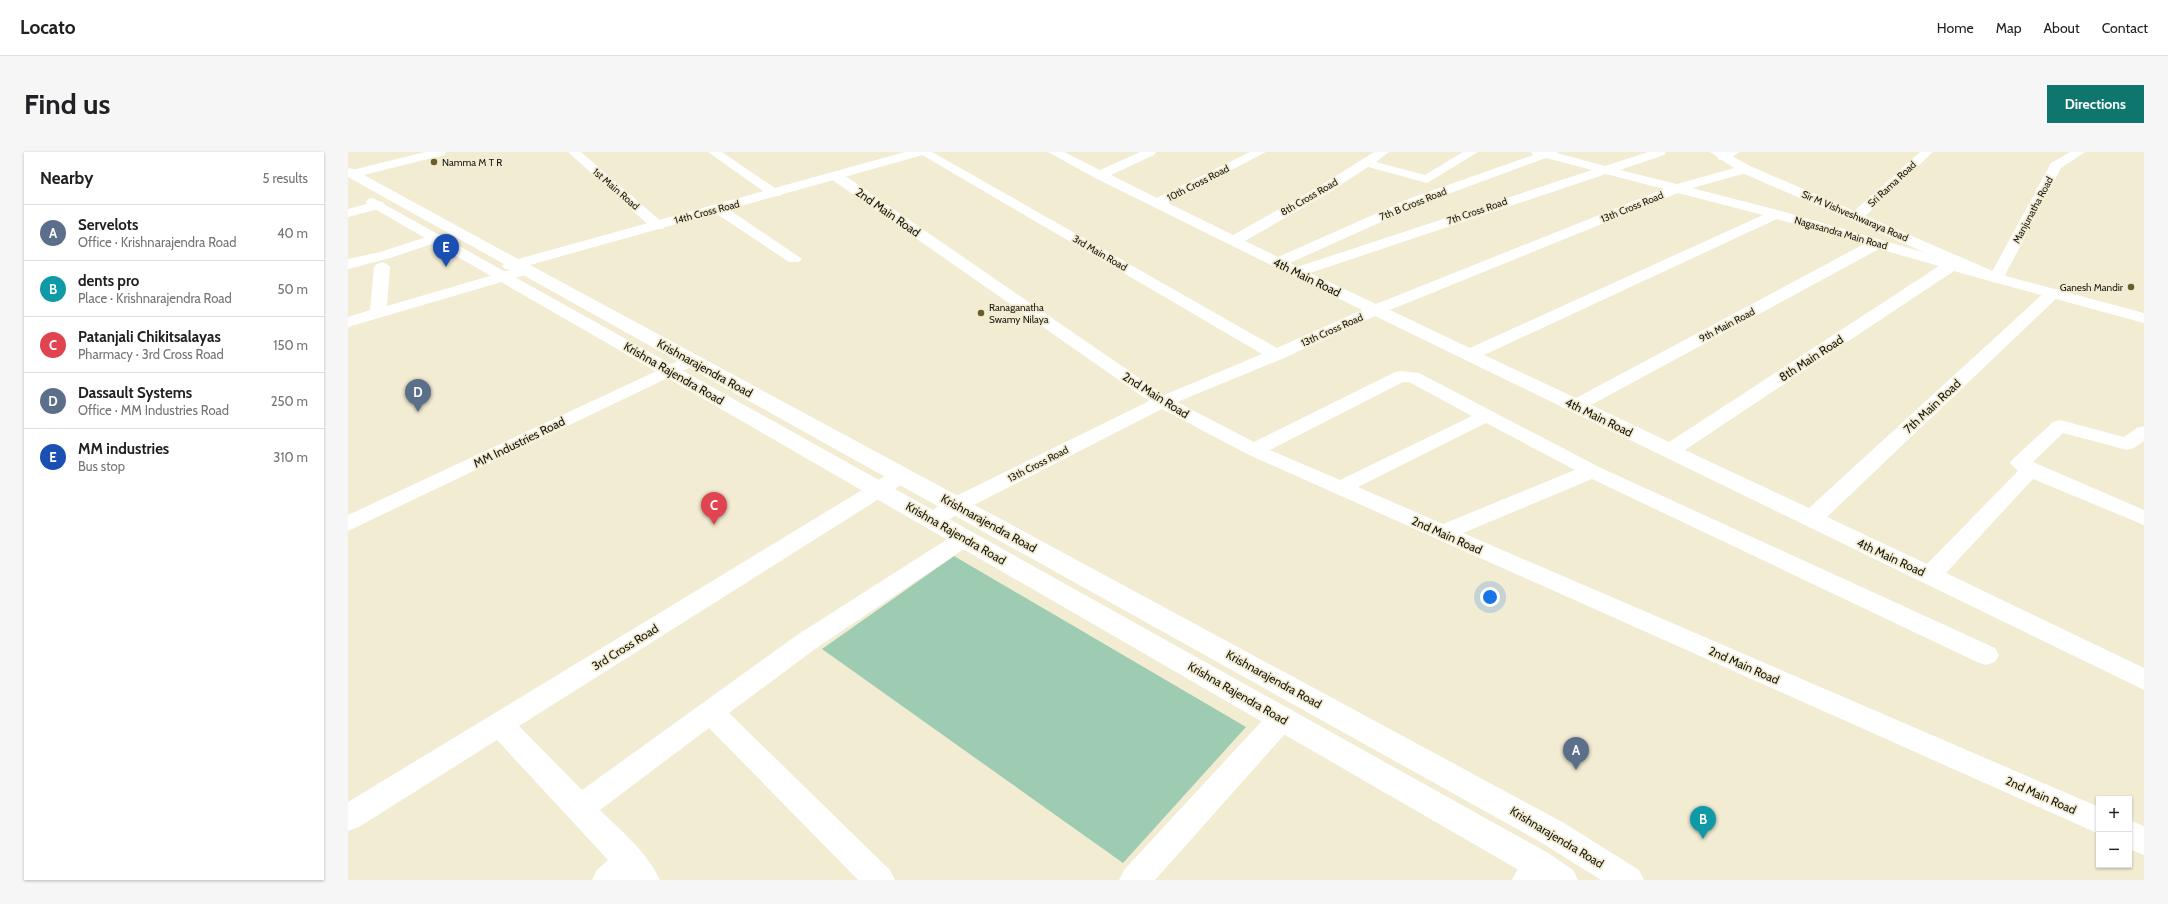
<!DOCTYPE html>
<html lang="en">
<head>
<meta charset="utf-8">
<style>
	:root { --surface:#fff; --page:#f6f6f6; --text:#202124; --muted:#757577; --line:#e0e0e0; --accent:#0f766e }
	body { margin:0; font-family:Cabin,sans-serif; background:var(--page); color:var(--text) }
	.controls { position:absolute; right:12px; bottom:12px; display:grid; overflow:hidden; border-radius:0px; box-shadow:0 1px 3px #0004 }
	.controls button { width:36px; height:36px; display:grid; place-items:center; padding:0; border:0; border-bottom:1px solid var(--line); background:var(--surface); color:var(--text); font:20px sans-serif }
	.you { position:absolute; left:1142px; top:445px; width:14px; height:14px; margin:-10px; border:3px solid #fff; border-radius:50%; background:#1a73e8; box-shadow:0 0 0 6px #1a73e833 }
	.badge { display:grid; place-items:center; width:26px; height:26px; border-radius:50%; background:var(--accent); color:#fff; font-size:13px; font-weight:700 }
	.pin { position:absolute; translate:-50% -33px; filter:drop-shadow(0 1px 2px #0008) }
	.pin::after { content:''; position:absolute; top:21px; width:14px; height:12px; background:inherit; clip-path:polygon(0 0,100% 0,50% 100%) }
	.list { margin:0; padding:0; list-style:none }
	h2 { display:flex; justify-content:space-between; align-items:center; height:52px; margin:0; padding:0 16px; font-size:17px }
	h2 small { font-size:13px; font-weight:400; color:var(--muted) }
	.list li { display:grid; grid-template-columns:26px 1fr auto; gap:12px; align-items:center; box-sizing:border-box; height:56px; padding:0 16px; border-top:1px solid var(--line) }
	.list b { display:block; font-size:15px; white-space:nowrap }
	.list p { margin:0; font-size:13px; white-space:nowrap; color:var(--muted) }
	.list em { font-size:13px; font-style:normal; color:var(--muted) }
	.map { position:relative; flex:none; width:1796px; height:728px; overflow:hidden; border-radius:0px }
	header { display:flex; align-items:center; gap:24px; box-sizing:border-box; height:56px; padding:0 20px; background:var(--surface); border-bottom:1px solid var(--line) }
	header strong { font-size:19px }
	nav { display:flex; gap:22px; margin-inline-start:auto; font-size:14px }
	.intro { display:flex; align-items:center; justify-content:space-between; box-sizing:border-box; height:96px; padding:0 24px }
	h1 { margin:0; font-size:28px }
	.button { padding:10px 18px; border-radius:0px; background:var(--accent); color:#fff; font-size:14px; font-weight:700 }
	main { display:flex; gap:24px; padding:0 24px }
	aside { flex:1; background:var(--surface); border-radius:0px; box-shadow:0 1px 3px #0004 }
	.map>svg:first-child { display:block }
	.green { fill:#9dccb2 }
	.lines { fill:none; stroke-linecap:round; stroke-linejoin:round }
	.street { fill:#fff; fill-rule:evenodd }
	.secondary { fill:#fff; fill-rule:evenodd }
	.poi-dot { fill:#685e2b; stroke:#f1ecd2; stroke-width:1.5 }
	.labels { text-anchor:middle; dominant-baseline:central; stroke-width:3.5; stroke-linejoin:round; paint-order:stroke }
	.far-poi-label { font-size:10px; fill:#18160d; stroke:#f1ecd2; text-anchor:start }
	.far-street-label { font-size:10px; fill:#18160d; stroke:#f1ecd2 }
	.street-label { font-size:12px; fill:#18160d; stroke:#f1ecd2 }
</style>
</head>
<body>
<header>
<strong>Locato</strong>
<nav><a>Home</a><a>Map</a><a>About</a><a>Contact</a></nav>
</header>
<div class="intro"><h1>Find us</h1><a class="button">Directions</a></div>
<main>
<aside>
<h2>Nearby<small>5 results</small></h2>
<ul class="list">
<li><span class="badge" style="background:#5c6f8a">A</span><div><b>Servelots</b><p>Office · Krishnarajendra Road</p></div><em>40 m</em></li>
<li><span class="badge" style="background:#0f9aa8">B</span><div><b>dents pro</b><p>Place · Krishnarajendra Road</p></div><em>50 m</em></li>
<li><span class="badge" style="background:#e0444e">C</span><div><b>Patanjali Chikitsalayas</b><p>Pharmacy · 3rd Cross Road</p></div><em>150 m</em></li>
<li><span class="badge" style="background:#5c6f8a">D</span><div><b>Dassault Systems</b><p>Office · MM Industries Road</p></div><em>250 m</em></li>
<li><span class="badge" style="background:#1a4fb4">E</span><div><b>MM industries</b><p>Bus stop</p></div><em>310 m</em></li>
</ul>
</aside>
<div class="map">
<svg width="1796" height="728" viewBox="0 0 1796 728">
	<rect width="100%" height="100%" fill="#f1ecd2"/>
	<!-- green -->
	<path class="green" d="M606,404L898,575L775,711L474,497Z"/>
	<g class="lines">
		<!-- street -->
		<g class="street">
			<path d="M77,0H98L96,3L4,26L0,25V19Z"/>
			<path d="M220,0H233L315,71L317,74L315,77H305Z"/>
			<path d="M360,0H374L434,41L432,44H422Z"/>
			<path d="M569,0H584L929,196L1014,158L747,26L700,0H716L752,18L792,0H808L806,3L763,23L809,46L902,0H918L820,51L885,83L972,34L1026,0H1041L1028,10L1077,23L1115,0H1130L1079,31L1020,15L982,40L897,89L930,105L1063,46L1185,3L1183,0H1210L1209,1L1257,14L1300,0H1318L1316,3L1272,18L1329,32L1397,13L1402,14L1403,17L1402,20L1344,36L1433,59L1644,120L1703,11L1722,0H1737L1713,16L1654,129L1648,131L1606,119L1337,298L1461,356L1699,138H1711L1713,141L1711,144L1479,365L1579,412L1670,319L1662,311L1665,307L1705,270L1712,268L1776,285L1789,276L1796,274V289L1786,296L1779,298L1715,281L1685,310L1796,358V373L1685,327L1598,421L1796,516V538L1027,164L934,207L829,250L906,290L1047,220L1053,219L1071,221L1251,315L1647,496L1651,503L1647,510L1638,513L1629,510L1244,327L1115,381L1751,655V682L899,302L814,257L616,358C603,366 592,377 577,373L574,368L577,363L600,348L801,249L483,27L482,24L483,21H493L816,243L914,202ZM1198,6L1244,18L949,115L942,111L1073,52ZM1258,22L1316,37L1028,152L962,121ZM1330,41L1415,63L1122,196L1042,158ZM1429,67L1516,92L1228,246L1136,203ZM1531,97L1591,114L1321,290L1243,253ZM1055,230H1061L1124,264L992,328L922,298ZM1138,271L1227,318L1095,372L1010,335Z"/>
			<path d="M1376,0H1392L1379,8H1371L1369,5Z"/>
			<path d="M1572,0H1585L1514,67H1504L1502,64L1504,61Z"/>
			<path d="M30,49L35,50L37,53L35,56L0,65V57Z"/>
			<path d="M371,53L376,54L454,107L451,110H441L366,60L364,57L366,54Z"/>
			<path d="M88,82L93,83L95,86L93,89L42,106L0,117V107L32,100Z"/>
			<path d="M34,110L39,112L42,115L39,154L179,113L184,115L187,118L184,121L0,175V165L22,158L26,115L29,112Z"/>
			<path d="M343,203L349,204L352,208L349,212L0,379V363Z"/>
			<path d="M554,317L561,318L564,323L561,328L171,574L234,638L449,483L609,381L617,379L625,381L628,386L625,391L467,497L381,561L542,718L547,728H510L361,576L252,658C273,679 300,701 312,728H244L249,718L260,708L149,588L11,675L0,679V650L547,318Z"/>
			<path d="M934,555L944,558L948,566L944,574L807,728H771L776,718L924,558Z"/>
			<path d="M1781,668L1796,674V703L1781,697Z"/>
			<path d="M1189,697L1200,701L1205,711L1196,728H1164L1178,701Z"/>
		</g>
		<!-- secondary -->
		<g class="secondary">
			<path d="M557,0H577L575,3L182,113L1216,671L1291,718L1296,728H1253L1194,691L166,118L157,117L154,114L156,112L0,25V16L5,17L170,107Z"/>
			<path d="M1362,0H1377L1402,14L1654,123L1796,161V171L1642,129L1392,20Z"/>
			<path d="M25,46L1200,701L1225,718L1230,728H1188L20,53L18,50L20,47Z"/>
		</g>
	</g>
	<!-- markers -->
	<g class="poi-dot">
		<circle cx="86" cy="10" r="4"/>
		<circle cx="1783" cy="135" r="4"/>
		<circle cx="633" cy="161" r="4"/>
	</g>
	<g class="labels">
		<!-- far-poi labels -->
		<g class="far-poi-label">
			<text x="94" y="10">Namma M T R</text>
			<text x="1775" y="135" text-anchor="end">Ganesh Mandir</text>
			<text x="641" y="155">Ranaganatha<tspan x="641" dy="12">Swamy Nilaya</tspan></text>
		</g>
		<!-- far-street labels -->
		<g class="far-street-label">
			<text transform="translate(850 31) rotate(-27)">10th Cross Road</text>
			<text transform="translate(1544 32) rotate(-43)">Sri Rama Road</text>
			<text transform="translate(268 37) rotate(41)">1st Main Road</text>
			<text transform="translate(961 45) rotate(-30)">8th Cross Road</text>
			<text transform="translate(1065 52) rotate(-22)">7th B Cross Road</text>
			<text transform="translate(1284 55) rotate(-22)">13th Cross Road</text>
			<text transform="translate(1685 58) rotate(-62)">Manjunatha Road</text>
			<text transform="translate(1129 59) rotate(-19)">7th Cross Road</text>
			<text transform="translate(359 60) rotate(-15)">14th Cross Road</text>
			<text transform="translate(1507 64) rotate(23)">Sir M Vishveshwaraya Road</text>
			<text transform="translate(1493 81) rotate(16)">Nagasandra Main Road</text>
			<text transform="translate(752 101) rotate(30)">3rd Main Road</text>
			<text transform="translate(1379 173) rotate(-28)">9th Main Road</text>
			<text transform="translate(984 178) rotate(-24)">13th Cross Road</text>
			<text transform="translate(690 312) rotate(-27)">13th Cross Road</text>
		</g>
		<!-- street labels -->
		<g class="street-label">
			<text transform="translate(540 60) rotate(35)">2nd Main Road</text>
			<text transform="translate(959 125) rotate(26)">4th Main Road</text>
			<text transform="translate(1463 206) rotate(-33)">8th Main Road</text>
			<text transform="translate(357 216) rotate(29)">Krishnarajendra Road</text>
			<text transform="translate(326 221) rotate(30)">Krishna Rajendra Road</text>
			<text transform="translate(808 243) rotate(32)">2nd Main Road</text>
			<text transform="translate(1584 254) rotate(-43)">7th Main Road</text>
			<text transform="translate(1251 265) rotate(26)">4th Main Road</text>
			<text transform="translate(171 290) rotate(-26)">MM Industries Road</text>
			<text transform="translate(641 371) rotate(29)">Krishnarajendra Road</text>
			<text transform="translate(608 381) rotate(30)">Krishna Rajendra Road</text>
			<text transform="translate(1099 383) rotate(24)">2nd Main Road</text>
			<text transform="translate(1543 405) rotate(25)">4th Main Road</text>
			<text transform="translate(277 495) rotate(-32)">3rd Cross Road</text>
			<text transform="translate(1396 513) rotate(24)">2nd Main Road</text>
			<text transform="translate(926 527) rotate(29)">Krishnarajendra Road</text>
			<text transform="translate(890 541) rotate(30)">Krishna Rajendra Road</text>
			<text transform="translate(1693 643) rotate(24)">2nd Main Road</text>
			<text transform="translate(1209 685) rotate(31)">Krishnarajendra Road</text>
		</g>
	</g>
</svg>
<div class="controls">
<button>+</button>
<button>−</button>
</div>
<div class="you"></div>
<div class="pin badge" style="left:1228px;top:618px;background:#5c6f8a">A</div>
<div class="pin badge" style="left:1355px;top:687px;background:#0f9aa8">B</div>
<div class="pin badge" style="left:366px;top:373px;background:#e0444e">C</div>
<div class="pin badge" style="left:70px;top:260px;background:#5c6f8a">D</div>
<div class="pin badge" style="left:98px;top:115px;background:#1a4fb4">E</div>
</div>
</main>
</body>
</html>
